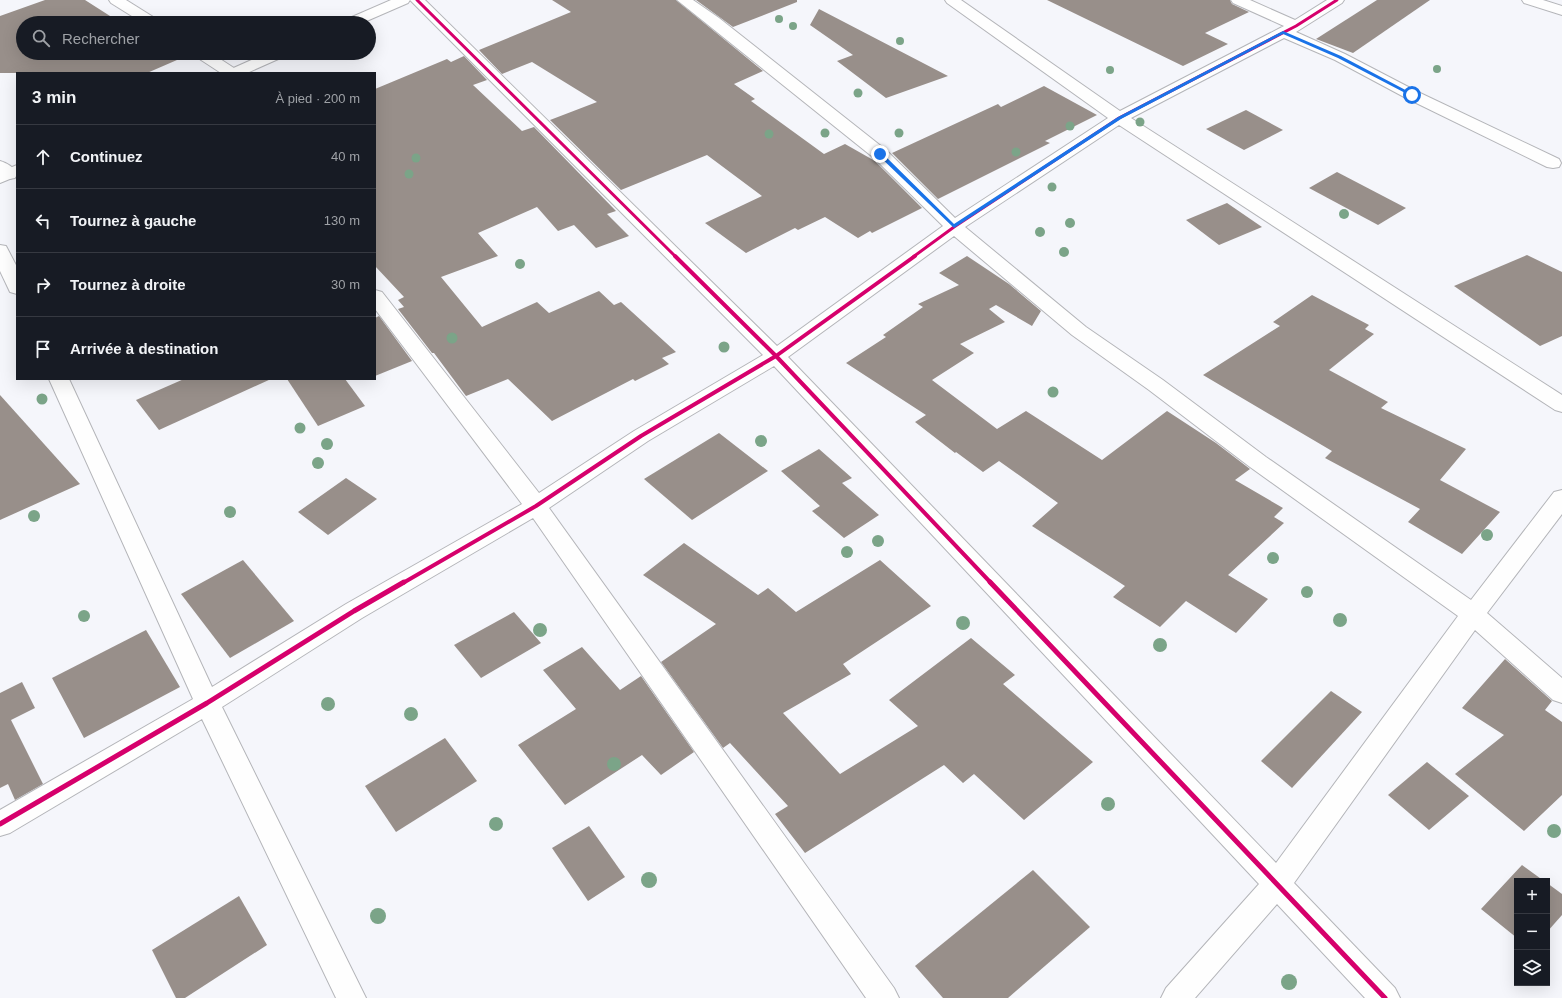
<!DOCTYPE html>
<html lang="fr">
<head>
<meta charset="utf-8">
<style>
	:root { --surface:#171b24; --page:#242831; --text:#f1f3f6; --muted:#9ea1a6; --line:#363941 }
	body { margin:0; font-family:Arial,sans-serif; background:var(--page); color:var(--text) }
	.controls { position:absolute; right:12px; bottom:12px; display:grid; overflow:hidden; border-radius:0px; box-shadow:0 4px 16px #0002 }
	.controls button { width:36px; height:36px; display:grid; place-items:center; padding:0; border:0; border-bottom:1px solid var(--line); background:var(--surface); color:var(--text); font:20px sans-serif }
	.stop { position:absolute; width:12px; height:12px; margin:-9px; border:3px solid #1a73e8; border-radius:50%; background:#fff }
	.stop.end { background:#1a73e8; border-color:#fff; box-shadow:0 1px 4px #0008 }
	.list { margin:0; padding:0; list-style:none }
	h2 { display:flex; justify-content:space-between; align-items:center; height:52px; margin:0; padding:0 16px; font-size:17px }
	h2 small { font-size:13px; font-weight:400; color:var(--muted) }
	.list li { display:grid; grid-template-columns:26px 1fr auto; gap:12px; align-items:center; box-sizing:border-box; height:64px; padding:0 16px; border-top:1px solid var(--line) }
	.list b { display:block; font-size:15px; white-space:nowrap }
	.list em { font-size:13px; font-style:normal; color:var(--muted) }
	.icon { flex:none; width:22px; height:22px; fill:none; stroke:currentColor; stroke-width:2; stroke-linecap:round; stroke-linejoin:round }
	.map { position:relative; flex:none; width:1562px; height:998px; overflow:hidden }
	.search { position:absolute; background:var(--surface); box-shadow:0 4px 16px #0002; left:16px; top:16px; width:360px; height:44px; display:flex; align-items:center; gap:10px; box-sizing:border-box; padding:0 14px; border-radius:22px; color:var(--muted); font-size:15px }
	.panel { position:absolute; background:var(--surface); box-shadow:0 4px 16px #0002; left:16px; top:72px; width:360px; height:308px; border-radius:0px }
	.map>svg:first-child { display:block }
	.building { fill:#988f8a }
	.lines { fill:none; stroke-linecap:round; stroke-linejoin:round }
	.street-casing { stroke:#b4b5b9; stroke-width:2 }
	.highway-casing { stroke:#b4b5b9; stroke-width:2 }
	.street { fill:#fefefe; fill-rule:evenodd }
	.highway { fill:#fefefe; fill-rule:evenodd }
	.cycleway-far2-casing { stroke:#fff; stroke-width:5 }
	.cycleway-far1-casing { stroke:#fff; stroke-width:6 }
	.cycleway-casing { stroke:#fff; stroke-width:8 }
	.cycleway-far2 { stroke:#d6006c; stroke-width:3 }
	.cycleway-far1 { stroke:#d6006c; stroke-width:4 }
	.cycleway { stroke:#d6006c; stroke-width:5 }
	.tree { fill:#7ba488 }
	.route { fill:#1a73e8 }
</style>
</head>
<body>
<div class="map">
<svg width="1562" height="998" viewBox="0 0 1562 998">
	<rect width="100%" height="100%" fill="#f5f6fb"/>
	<!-- building -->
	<g class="building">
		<path d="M45,0H85L121,23H23V53H167L177,60L147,73H0V16Z"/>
		<path d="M552,0H676L763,71L734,84L755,99L751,101L824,154L845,144L875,161L922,208L872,233L870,231L858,238L825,217L798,230L795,228L746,253L705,223L762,196L707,155L621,190L550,120L597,102L532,62L502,74L479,50L571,12Z"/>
		<path d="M696,0H797V2L733,27Z"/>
		<path d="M1047,0H1230L1232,4L1249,12L1205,33L1228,44L1183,66Z"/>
		<path d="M1377,0H1430L1353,53L1316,39Z"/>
		<path d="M819,9L948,76L886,98L837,61L853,55L810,25Z"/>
		<path d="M464,56L487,80L473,85L522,131L534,127L616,211L607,214L629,236L596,248L574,225L558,231L537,207L478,233L498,256L441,277L482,327L537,302L549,313L599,291L614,305L621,302L676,352L662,358L669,364L635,381L633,379L552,421L508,379L466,396L434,353H432L398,309L404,307L398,300L404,297L375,266V89L447,59L451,62Z"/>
		<path d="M1044,86L1097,115L1045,141L1050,143L938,199L892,153L998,104L1001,107Z"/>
		<path d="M1246,110L1283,130L1244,150L1206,129Z"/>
		<path d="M1337,172L1406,208L1378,225L1309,188Z"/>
		<path d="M1227,203L1262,227L1219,245L1186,220Z"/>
		<path d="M1527,255L1562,272V336L1540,346L1454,286Z"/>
		<path d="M967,256L1009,284L1041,311L1032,326L996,305L989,309L1005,322L960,344L974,353L932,380L997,429L1026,411L1102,460L1167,411L1216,443L1250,469L1235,480L1283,508L1274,517L1284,523L1228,575L1268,599L1236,633L1186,601L1160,627L1113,597L1125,586L1032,526L1058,503L999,461L983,472L956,452L955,453L915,422L926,415L846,363L886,337L883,335L923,307L918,304L959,285L939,273Z"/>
		<path d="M1312,295L1369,325L1365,329L1374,334L1329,370L1388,402L1381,408L1466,449L1440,480L1500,512L1462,554L1408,522L1420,509L1325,458L1332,451L1203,375L1280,326L1273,322Z"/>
		<path d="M379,316L412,361L375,376V318Z"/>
		<path d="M184,379H271L159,430L136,400Z"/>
		<path d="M287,379H345L365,406L318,426Z"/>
		<path d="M0,395L80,484L0,520Z"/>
		<path d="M719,433L768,471L692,520L644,479Z"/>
		<path d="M819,449L852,478L842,483L879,515L844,538L812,511L820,506L781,471Z"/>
		<path d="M346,478L377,499L328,535L298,512Z"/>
		<path d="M684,543L758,595L768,588L796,612L880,560L931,606L843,664L851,674L783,713L840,774L918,726L889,700L971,638L1015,675L1003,684L1093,762L1024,820L974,774L963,783L944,765L805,853L775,814L788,806L730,743L723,748L661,662L716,624L643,575Z"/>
		<path d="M243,560L294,621L230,658L181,594Z"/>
		<path d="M514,612L541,643L481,678L454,645Z"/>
		<path d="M146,630L180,687L84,738L52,678Z"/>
		<path d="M582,647L620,690L641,676L694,752L661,775L642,755L565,805L518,745L576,709L543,670Z"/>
		<path d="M1505,659L1552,701L1545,710L1562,722V795L1524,831L1455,774L1504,735L1462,708Z"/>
		<path d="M22,682L35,708L11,720L43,784L15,800L8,784L0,788V693Z"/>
		<path d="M1331,691L1362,712L1292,788L1261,761Z"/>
		<path d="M445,738L477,781L396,832L365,786Z"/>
		<path d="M1427,762L1469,796L1429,830L1388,795Z"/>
		<path d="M589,826L625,877L588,901L552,848Z"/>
		<path d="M1522,865L1544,881H1517V938L1481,909Z"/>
		<path d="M1033,870L1090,927L1008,998H943L915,966Z"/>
		<path d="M1547,883L1562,894V915L1547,932Z"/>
		<path d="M239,896L267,945L185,998H176L152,950Z"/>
	</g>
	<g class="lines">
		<defs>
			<g id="street">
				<path d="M109,0H126L158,20L160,23H143L111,3Z"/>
				<path d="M410,0H425L777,346L943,226L874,158L677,0H693L719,18L886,150L955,218L1108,118L947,3L945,0H961L1120,111L1284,26L1233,3L1231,0H1250L1295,20L1327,0H1344L1342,3L1296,32L1345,54L1418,92L1559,159L1561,163L1559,167L1553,168L1547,167L1406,98L1335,60L1284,38L1131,118L1562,395V412L1555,410L1119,125L965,227L1086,327L1163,380L1266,457L1471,600L1554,492L1562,490V514L1487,613L1562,678V703L1553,700L1475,630L1294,883L1395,988L1400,998H1365L1277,904L1195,998H1161L1166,988L1259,884L774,366L648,441L549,508L894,988L899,998H866L533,518L362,618L222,707L366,998H336L202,719L10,833L0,836V810L193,699L49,379H69L212,687L346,604L522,504L375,309V290L382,292L539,493L634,431L763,355ZM954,236L1072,335L1149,390L1250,467L1458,616L1276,863L788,357Z"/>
				<path d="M1522,0H1543L1562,6V15L1524,3Z"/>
				<path d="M192,53H211L237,70L240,73H221L195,56Z"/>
				<path d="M0,161C7,163 13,167 17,173L15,178L9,179L0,175Z"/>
				<path d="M0,245L6,246L17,267V294L10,292L0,271Z"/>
			</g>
			<g id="highway">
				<path d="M391,0H410L408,3L362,23H343L345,20Z"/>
				<path d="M267,53H288L285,56L247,73H226L229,70Z"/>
				<path d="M17,165V176L0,183V172Z"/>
			</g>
		</defs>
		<!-- street casing -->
		<use href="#street" class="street-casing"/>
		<!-- highway casing -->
		<use href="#highway" class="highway-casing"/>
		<!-- street -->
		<use href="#street" class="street"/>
		<!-- highway -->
		<use href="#highway" class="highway"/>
		<defs>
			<g id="cycleway-far2">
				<path d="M417,0L676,257"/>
				<path d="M913,257L954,227L1119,118L1296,26L1337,0"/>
			</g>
			<g id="cycleway-far1">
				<path d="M675,256L776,356L991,583"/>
				<path d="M403,583L536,506L641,436L776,356L915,256"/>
			</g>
			<g id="cycleway">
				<path d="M990,582L1385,998"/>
				<path d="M0,824L207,703L354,611L404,582"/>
			</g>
		</defs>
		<!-- cycleway-far2 casing -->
		<use href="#cycleway-far2" class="cycleway-far2-casing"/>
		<!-- cycleway-far1 casing -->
		<use href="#cycleway-far1" class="cycleway-far1-casing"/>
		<!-- cycleway casing -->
		<use href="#cycleway" class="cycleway-casing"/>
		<!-- cycleway-far2 -->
		<use href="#cycleway-far2" class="cycleway-far2"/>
		<!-- cycleway-far1 -->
		<use href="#cycleway-far1" class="cycleway-far1"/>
		<!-- cycleway -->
		<use href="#cycleway" class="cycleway"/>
	</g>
	<!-- trees -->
	<g class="tree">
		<circle cx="779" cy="19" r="4"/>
		<circle cx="793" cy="26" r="4"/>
		<circle cx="900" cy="41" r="4"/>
		<circle cx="1437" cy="69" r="4"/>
		<circle cx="1110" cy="70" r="4"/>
		<circle cx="858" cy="93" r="4.5"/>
		<circle cx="1140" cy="122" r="4.5"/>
		<circle cx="1070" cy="126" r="4.5"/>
		<circle cx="825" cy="133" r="4.5"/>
		<circle cx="899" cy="133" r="4.5"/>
		<circle cx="769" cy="134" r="4.5"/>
		<circle cx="1016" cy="152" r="4.5"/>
		<circle cx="416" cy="158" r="4.5"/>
		<circle cx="409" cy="174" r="4.5"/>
		<circle cx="1052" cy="187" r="4.5"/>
		<circle cx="1344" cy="214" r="5"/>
		<circle cx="1070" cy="223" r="5"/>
		<circle cx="1040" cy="232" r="5"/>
		<circle cx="1064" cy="252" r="5"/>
		<circle cx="520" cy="264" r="5"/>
		<circle cx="452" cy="338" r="5.5"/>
		<circle cx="724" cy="347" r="5.5"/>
		<circle cx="1053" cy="392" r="5.5"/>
		<circle cx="42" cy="399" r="5.5"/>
		<circle cx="300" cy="428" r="5.5"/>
		<circle cx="761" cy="441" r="6"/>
		<circle cx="327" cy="444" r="6"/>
		<circle cx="318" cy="463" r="6"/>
		<circle cx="230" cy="512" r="6"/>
		<circle cx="34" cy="516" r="6"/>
		<circle cx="1487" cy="535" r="6"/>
		<circle cx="878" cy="541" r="6"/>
		<circle cx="847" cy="552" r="6"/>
		<circle cx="1273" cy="558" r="6"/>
		<circle cx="1307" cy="592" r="6"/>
		<circle cx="84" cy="616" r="6"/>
		<circle cx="1340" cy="620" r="7"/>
		<circle cx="963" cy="623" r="7"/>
		<circle cx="540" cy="630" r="7"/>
		<circle cx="1160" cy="645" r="7"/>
		<circle cx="328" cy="704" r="7"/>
		<circle cx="411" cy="714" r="7"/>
		<circle cx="614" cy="764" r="7"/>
		<circle cx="1108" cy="804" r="7"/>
		<circle cx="496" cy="824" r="7"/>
		<circle cx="1554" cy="831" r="7"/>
		<circle cx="649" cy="880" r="8"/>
		<circle cx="378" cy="916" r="8"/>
		<circle cx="1289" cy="982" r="8"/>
	</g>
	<!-- route -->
	<path class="route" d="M1283,31L1341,56L1415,95L1411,96L1338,58L1283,34L1121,119L954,228L877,154L882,153L954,224L1118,117Z"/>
</svg>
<div class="controls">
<button>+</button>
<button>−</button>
<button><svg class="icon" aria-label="layers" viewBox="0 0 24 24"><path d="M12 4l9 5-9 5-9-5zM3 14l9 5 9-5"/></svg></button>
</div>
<div class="stop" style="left:1412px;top:95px"></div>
<div class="stop end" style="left:880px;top:154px"></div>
<div class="search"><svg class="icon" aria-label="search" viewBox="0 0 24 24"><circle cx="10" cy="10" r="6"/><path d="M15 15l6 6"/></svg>Rechercher</div>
<section class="panel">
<h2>3 min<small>À pied · 200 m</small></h2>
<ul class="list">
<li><svg class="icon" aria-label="ahead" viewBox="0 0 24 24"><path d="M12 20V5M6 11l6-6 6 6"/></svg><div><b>Continuez</b></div><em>40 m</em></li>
<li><svg class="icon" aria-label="left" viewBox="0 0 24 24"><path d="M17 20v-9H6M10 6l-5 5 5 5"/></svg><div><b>Tournez à gauche</b></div><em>130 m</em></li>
<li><svg class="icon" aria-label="right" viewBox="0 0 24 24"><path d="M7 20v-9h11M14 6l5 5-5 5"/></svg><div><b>Tournez à droite</b></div><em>30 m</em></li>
<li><svg class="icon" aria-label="arrive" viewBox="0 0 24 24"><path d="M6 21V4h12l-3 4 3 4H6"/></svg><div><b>Arrivée à destination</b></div></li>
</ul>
</section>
</div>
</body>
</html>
